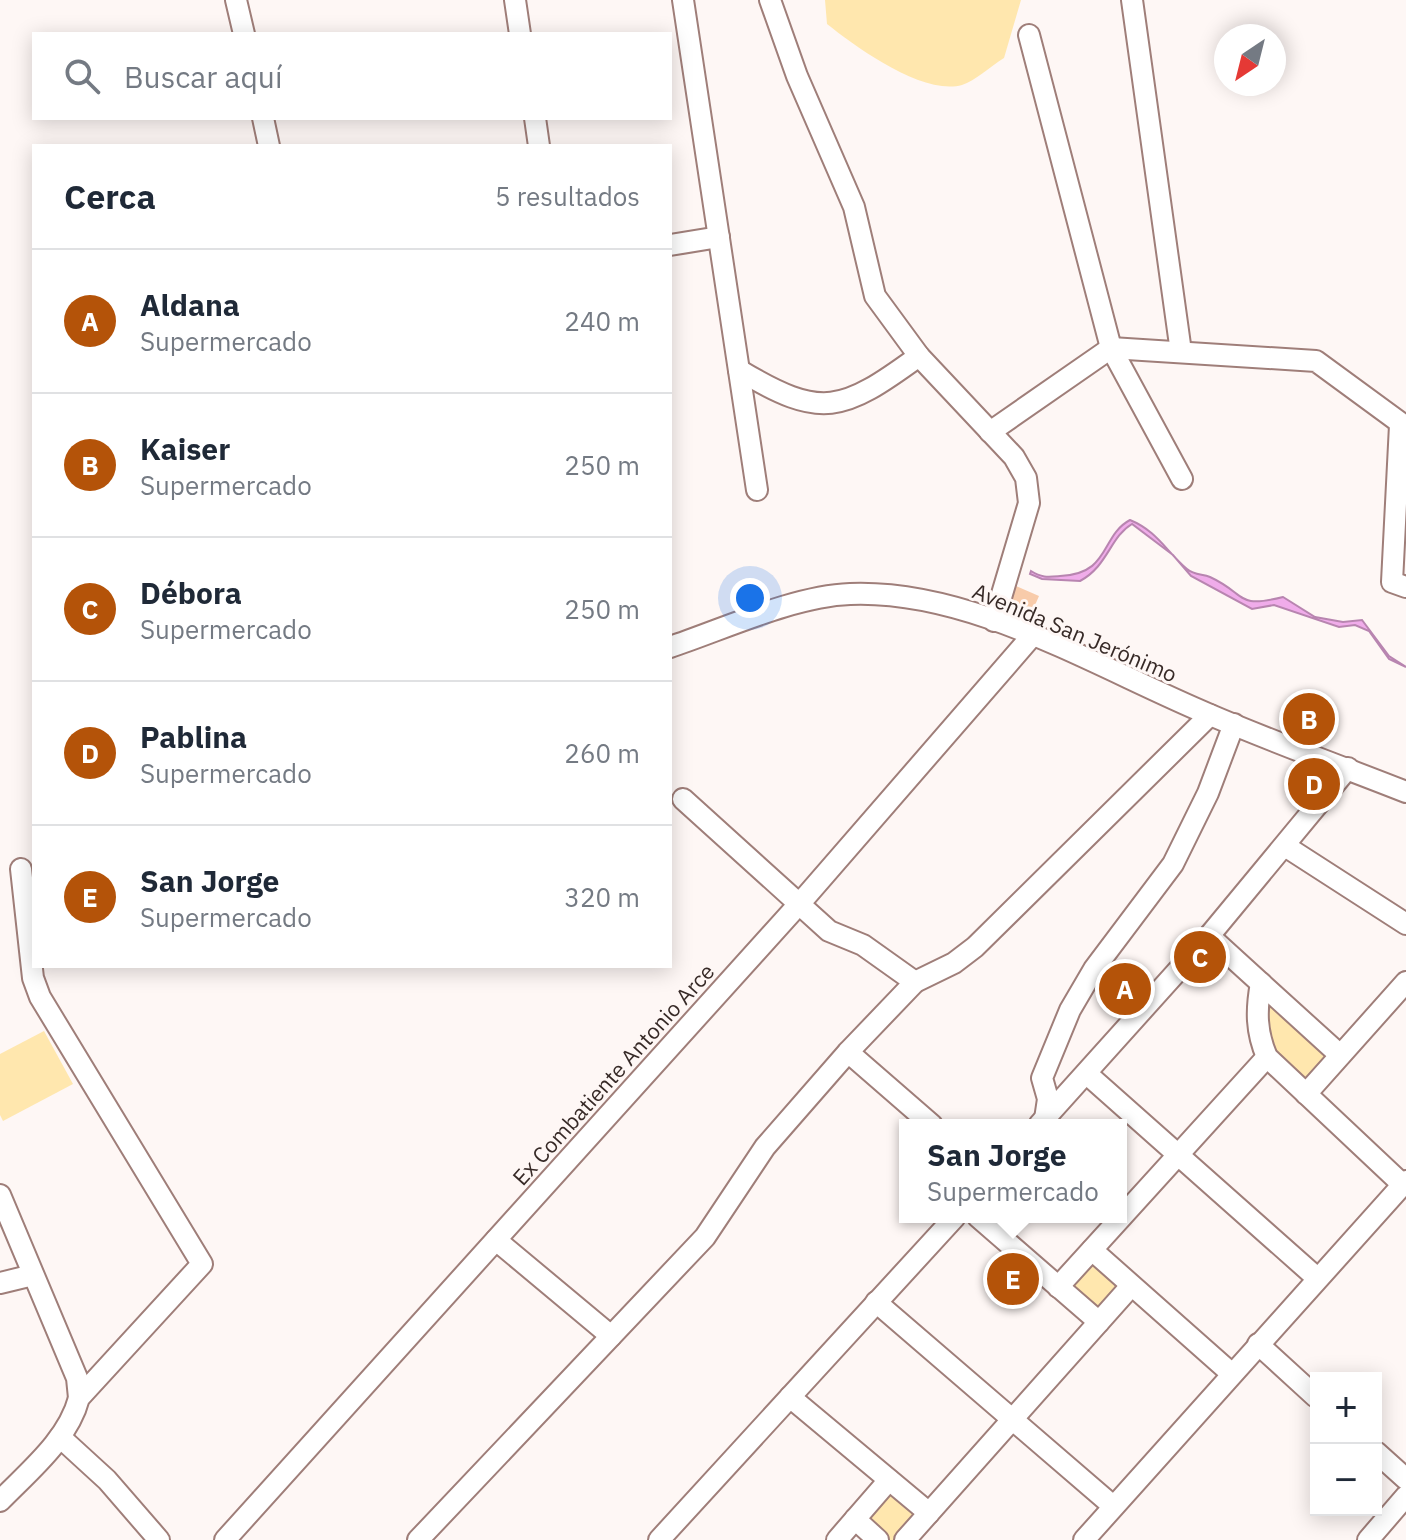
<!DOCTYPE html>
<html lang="es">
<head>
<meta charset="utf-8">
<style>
	:root { --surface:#fff; --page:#f6f6f7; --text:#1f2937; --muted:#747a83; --line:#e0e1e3; --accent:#b45309 }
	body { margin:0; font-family:"IBM Plex Sans",sans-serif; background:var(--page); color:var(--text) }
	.controls { position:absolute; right:24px; bottom:24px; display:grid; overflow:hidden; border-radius:0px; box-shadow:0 4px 20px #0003 }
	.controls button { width:72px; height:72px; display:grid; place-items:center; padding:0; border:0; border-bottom:2px solid var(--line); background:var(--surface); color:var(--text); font:40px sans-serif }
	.compass { position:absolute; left:1214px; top:24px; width:72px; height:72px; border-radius:50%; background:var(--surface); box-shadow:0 4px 20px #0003; rotate:215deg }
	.you { position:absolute; left:750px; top:598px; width:28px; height:28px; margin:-20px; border:6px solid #fff; border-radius:50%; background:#1a73e8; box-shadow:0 0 0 12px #1a73e833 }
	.badge { display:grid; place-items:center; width:52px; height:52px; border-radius:50%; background:var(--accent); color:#fff; font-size:26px; font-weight:700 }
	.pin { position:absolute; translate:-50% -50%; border:4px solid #fff; box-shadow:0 2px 8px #0006 }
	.popup { position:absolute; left:899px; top:1119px; width:228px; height:104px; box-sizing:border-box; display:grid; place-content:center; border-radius:0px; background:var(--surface); filter:drop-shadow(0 2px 6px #0005); font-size:26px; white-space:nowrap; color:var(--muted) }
	.popup b { font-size:30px; color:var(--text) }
	.popup::after { content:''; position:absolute; left:50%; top:100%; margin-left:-16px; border:16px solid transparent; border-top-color:var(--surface) }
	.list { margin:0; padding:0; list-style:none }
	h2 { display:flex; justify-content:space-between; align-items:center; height:104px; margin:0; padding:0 32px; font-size:34px }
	h2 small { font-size:26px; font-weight:400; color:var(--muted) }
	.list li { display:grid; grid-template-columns:52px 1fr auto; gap:24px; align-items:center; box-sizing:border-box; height:144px; padding:0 32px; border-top:2px solid var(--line) }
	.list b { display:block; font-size:30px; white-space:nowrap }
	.list p { margin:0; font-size:26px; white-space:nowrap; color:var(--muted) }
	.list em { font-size:26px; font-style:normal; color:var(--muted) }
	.icon { flex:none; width:44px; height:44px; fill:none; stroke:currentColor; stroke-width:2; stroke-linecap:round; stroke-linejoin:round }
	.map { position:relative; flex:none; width:1406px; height:1540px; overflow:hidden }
	.search { position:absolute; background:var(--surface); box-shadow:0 4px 20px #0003; left:32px; top:32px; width:640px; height:88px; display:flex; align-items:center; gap:20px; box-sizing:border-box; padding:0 28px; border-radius:0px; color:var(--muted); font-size:30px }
	.panel { position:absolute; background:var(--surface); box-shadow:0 4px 20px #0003; left:32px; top:144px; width:640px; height:824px; border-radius:0px }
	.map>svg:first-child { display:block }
	.green { fill:#ffe7ae }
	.water { fill:#f0acea; stroke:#b885b0; stroke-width:2 }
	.building { fill:#f8cbaa }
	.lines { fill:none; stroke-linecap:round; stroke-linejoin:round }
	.minor-casing { stroke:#9f7e79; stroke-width:24 }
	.minor { stroke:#fff; stroke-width:20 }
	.labels { text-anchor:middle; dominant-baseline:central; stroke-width:6; stroke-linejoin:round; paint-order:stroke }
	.street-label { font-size:22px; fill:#372a27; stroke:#fef7f5 }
</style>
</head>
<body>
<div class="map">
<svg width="1406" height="1540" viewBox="0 0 1406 1540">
	<rect width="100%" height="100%" fill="#fef7f5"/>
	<!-- green -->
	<g class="green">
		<path d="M825,0H1021L1004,58C991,66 975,81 962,85C923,96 856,47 827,24Z"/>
		<path d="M1266,999L1329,1056L1307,1083C1269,1050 1270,1049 1266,999Z"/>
		<path d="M44,1031L73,1084L3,1121L0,1115V1054Z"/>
		<path d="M1093,1259L1121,1284L1102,1311L1069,1285Z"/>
		<path d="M891,1490L916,1515L895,1540H887L865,1518Z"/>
	</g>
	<!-- water -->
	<path class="water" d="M1130,520C1157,531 1166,551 1187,569C1194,575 1202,574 1210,577C1247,594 1235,609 1283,597L1315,617L1343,622L1362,620L1389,656L1406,667L1389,659L1369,631L1355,625L1339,627L1274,605L1252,609L1191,576L1173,555L1132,524C1110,537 1108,566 1080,581L1042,579L1030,574L1031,571C1042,578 1048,577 1060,576C1111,574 1100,536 1130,520Z"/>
	<!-- building -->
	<g class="building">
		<path d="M1009,583L1039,596L1032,612L1002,598Z"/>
		<path d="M1301,705L1318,707L1316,734L1299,731Z"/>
	</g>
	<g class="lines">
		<defs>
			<g id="minor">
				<path d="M236,0L244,34"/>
				<path d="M515,0L520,34"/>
				<path d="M683,0L757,490"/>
				<path d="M770,0L797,76L854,207L875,296L919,356L1014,457L1026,478L1029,503L994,621"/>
				<path d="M1132,0L1181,352"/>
				<path d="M1029,35L1111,348L1182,479"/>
				<path d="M263,118L269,146"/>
				<path d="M535,118L539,146"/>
				<path d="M670,245L719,237"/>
				<path d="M739,370C822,420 842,412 919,356"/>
				<path d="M1400,425L1392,582L1406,587"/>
				<path d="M990,432L1111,348L1316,361L1406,427"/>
				<path d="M670,647C724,629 794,596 850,594C972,589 1098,668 1208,714C1273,742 1340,766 1406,792"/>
				<path d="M683,799L829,931L863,945L915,982"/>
				<path d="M1285,846L1406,924"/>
				<path d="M1209,936L1340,1055"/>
				<path d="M1261,983C1256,1010 1256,1032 1267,1057L1403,1185"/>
				<path d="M848,1052L932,1125"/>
				<path d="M1087,1074L1317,1278"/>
				<path d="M1306,1094L1406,982"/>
				<path d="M1045,1119L1048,1099L1042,1078L1070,1010L1094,969L1173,864L1208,793L1234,724"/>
				<path d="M1039,1125L1209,936L1348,768"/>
				<path d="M0,1195L77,1378L79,1398"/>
				<path d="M978,1217L1099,1322"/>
				<path d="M496,1240L611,1336"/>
				<path d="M1092,1250L1232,1374"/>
				<path d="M0,1283L33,1275"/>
				<path d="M1058,1287L1267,1057"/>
				<path d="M876,1302L1113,1506"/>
				<path d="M1258,1344L1316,1397"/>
				<path d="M790,1397L929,1513"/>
				<path d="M60,1437L107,1480L159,1540"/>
				<path d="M1376,1452L1406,1479"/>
				<path d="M0,1501C29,1471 68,1440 79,1398L202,1264L40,997L33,978L21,869"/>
				<path d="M855,1519L878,1540"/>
				<path d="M225,1540L808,894L1032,636"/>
				<path d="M418,1540L705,1237L765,1147L848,1052L915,982L954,963L975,947L1210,715"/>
				<path d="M659,1540L955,1217"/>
				<path d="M837,1540L889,1480"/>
				<path d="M905,1540L1131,1286"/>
				<path d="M1084,1540L1406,1181"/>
				<path d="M1368,1540L1406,1496"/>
			</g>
		</defs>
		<!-- minor casing -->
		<use href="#minor" class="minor-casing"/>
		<!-- minor -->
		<use href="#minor" class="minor"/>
	</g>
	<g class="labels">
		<!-- street labels -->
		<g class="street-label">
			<text transform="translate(1075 632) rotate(23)">Avenida San Jerónimo</text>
			<text transform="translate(613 1074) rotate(-48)">Ex Combatiente Antonio Arce</text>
		</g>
	</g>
</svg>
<div class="controls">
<button>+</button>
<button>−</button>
</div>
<svg class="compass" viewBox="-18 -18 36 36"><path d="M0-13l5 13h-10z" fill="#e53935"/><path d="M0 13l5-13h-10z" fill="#747a83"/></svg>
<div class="you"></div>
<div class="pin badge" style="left:1125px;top:989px">A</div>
<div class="pin badge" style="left:1309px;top:719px">B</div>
<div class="pin badge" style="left:1200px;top:957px">C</div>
<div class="pin badge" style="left:1314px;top:784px">D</div>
<div class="pin badge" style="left:1013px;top:1279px">E</div>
<div class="popup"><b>San Jorge</b>Supermercado</div>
<div class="search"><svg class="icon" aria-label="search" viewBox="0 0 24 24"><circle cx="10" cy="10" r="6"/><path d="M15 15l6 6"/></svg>Buscar aquí</div>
<section class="panel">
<h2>Cerca<small>5 resultados</small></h2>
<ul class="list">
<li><span class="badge">A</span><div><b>Aldana</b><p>Supermercado</p></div><em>240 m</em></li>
<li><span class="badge">B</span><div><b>Kaiser</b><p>Supermercado</p></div><em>250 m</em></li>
<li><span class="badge">C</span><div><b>Débora</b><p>Supermercado</p></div><em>250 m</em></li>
<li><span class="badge">D</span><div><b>Pablina</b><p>Supermercado</p></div><em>260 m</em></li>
<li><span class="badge">E</span><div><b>San Jorge</b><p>Supermercado</p></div><em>320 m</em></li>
</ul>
</section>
</div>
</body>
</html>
